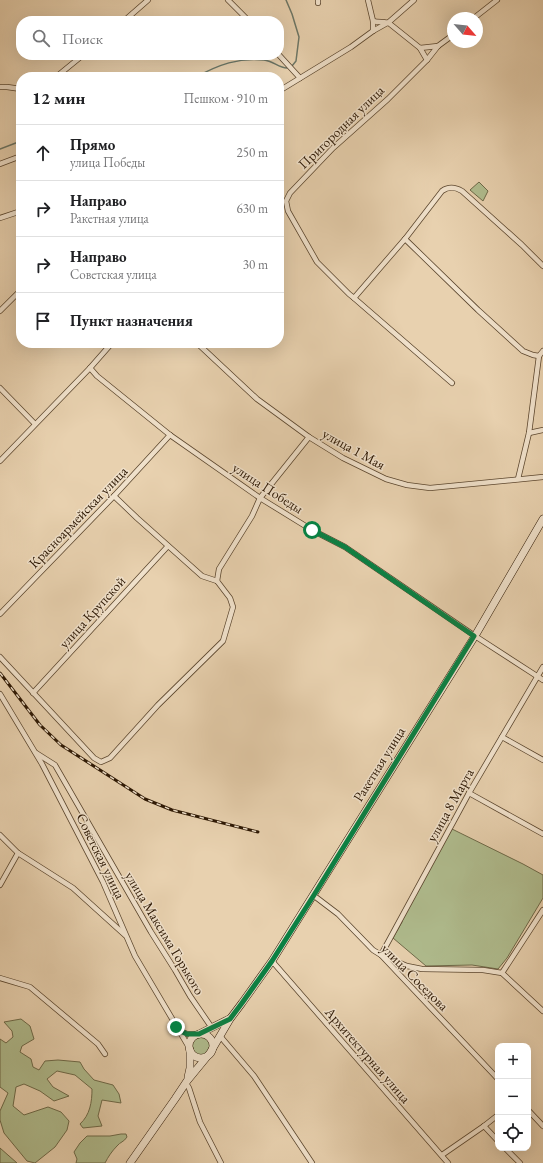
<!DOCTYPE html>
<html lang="ru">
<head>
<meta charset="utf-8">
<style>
	:root { --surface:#fff; --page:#f6f6f6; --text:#202124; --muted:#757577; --line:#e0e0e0 }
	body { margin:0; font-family:"EB Garamond",serif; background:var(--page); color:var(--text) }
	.controls { position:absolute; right:12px; bottom:12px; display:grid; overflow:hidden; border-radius:8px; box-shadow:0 4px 16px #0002 }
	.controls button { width:36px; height:36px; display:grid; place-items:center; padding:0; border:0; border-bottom:1px solid var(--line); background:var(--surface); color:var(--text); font:20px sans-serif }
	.compass { position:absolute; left:447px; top:12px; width:36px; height:36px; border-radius:50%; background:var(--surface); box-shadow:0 4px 16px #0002; rotate:118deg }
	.stop { position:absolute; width:12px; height:12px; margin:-9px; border:3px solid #0b8043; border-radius:50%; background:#fff }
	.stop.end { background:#0b8043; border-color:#fff; box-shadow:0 1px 4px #0008 }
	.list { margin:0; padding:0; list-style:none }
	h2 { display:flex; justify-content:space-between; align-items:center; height:52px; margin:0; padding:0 16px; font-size:17px }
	h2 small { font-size:13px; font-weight:400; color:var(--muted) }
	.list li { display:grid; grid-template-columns:26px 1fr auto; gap:12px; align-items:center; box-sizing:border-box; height:56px; padding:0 16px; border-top:1px solid var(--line) }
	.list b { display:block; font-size:15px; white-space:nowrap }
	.list p { margin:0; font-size:13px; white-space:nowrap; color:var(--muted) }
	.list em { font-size:13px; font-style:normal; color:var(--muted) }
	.icon { flex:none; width:22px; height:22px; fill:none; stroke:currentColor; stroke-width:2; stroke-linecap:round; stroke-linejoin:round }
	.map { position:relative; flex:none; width:543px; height:1163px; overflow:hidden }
	.search { position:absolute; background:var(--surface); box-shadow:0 4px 16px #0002; left:16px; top:16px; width:268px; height:44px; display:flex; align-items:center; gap:10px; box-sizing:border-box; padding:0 14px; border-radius:16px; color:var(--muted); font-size:15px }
	.panel { position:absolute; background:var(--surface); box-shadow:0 4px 16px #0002; left:16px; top:72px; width:268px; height:276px; border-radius:16px }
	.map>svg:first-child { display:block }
	.green { fill:#b0bd8f; stroke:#6e6a49 }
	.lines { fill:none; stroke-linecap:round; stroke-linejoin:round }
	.stream { stroke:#6c7767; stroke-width:1.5 }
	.minor-casing { stroke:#5b462e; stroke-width:6 }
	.secondary-casing { stroke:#2c1703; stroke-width:8 }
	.minor { stroke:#f0e1cb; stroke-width:4.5 }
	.secondary { stroke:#f0e1cb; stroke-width:7 }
	.rail-casing { stroke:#2c1703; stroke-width:3 }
	.rail { stroke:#f0e1cb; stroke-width:1.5; stroke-dasharray:4.5; stroke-linecap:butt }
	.route { stroke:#0b8043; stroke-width:5 }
	.labels { text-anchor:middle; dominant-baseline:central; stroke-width:3; stroke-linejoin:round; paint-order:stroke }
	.street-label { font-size:14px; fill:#2c1703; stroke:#f0e1cb }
</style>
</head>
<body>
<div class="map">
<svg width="543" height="1163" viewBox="0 0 543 1163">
	<rect width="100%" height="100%" fill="#e8d1af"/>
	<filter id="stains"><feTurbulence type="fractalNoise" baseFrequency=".005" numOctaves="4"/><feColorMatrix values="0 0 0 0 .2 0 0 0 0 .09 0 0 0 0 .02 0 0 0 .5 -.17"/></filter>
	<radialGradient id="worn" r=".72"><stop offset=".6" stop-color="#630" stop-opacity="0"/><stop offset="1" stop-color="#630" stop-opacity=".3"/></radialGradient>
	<!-- green -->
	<g class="green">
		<path d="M479,182L488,191L483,201L470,190Z"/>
		<path d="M452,829L523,864L543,875V898L507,958L498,969L472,965L426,966L393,938L402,922V917Z"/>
		<path d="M21,1019L30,1026L34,1039L22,1046L20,1052L31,1059L33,1067L39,1070L45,1061L58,1060L80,1062L84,1069L94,1080L113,1085L119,1094L121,1103L102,1100L98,1116L102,1126L83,1128L80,1124C90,1115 92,1102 92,1089L75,1075L57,1071L47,1079L53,1087L69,1096L54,1101L40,1091L24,1084L16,1087L13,1106L24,1115L48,1107L61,1112L69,1121L67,1130L55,1147L35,1163L27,1161L4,1133L0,1120V1111L8,1093L0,1087V1039L6,1043L13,1037L12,1031L4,1022Z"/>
		<circle cx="201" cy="1046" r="9"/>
		<path d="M121,1134H126L127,1137C124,1142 120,1142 117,1146C112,1151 108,1157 105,1163H76L77,1159L74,1152L80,1143L87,1136H110Z"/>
		<path d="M0,1148L17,1163H0Z"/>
	</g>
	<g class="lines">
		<!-- stream -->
		<g class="stream">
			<path d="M286,0L292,14L299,37L296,61L292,66"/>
			<path d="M196,77C218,65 239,57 264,60C273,61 279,68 287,68"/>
			<path d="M0,149L21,141"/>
		</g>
		<defs>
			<g id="minor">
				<path d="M228,0L249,21"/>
				<path d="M368,0L373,21V31"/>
				<path d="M318,3V0"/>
				<path d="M474,18L497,0"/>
				<path d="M124,21L148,0"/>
				<path d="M373,21C379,23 386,21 390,24L420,48L427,60"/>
				<path d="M453,35L438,46L427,60L388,99L333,148L290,193L286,201L288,211L317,262L349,294L354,298L405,239L442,191C449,186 455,187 462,191L522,245L543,266"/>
				<path d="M420,48L438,46"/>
				<path d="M279,55L300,78"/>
				<path d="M56,77L83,55"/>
				<path d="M0,87H7L21,89"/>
				<path d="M279,91L351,47L373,31L389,22L414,0"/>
				<path d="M0,164L21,156"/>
				<path d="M0,218L21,211"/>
				<path d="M405,239L478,310L523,351L533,355L539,356"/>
				<path d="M354,298L452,383"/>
				<path d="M0,311L21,290"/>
				<path d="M197,343L257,399L309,437L343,458L386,479L407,485L430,488L543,477"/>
				<path d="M90,368L97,376L170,435L260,498L312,530L345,547L475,636L543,680"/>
				<path d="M0,388L35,424"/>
				<path d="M529,433L543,430"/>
				<path d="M0,461L90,368L112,343"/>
				<path d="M518,479L529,433L539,356L543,351"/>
				<path d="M114,496L137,518L202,576L217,581"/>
				<path d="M0,614L114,496L170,435"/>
				<path d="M0,657L94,758L101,762L110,758L158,705L223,641L233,607L230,598L217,581L219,569L252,516L260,498L309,437"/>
				<path d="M543,667L469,793L381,955L407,966L422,969L483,970L502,973L543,1011"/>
				<path d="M33,693L168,546"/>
				<path d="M0,694L42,764L103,882L135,956L190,1049"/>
				<path d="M502,737L543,760"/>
				<path d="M36,753L55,765L151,932L175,970L190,996L212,1028"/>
				<path d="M469,793L543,834"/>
				<path d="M0,835L18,853L73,888L125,935"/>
				<path d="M0,885L18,853"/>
				<path d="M313,895L338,914L373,950L381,955L498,1079"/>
				<path d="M272,961L448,1163"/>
				<path d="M502,973L543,910"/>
				<path d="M0,978L30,987L98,1044L105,1054"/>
				<path d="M178,1030L187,1034H199"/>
				<path d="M220,1036L254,1076L312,1163"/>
				<path d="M186,1083L189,1088L200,1122L221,1163"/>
				<path d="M528,1110L543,1126"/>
				<path d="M484,1126L498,1141"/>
				<path d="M505,1148L520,1163"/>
				<path d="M442,1155L484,1126L498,1115"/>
			</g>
			<g id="secondary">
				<path d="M199,1034L229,1019"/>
				<circle cx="201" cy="1046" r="12"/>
				<path d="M188,1077L190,1068V1050"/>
				<path d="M130,1163L175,1099L187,1081L210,1053L230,1019L242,1003L272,961L475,636L543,519"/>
			</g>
		</defs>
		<!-- minor casing -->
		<use href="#minor" class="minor-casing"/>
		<!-- secondary casing -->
		<use href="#secondary" class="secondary-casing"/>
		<!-- minor -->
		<use href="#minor" class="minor"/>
		<!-- secondary -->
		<use href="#secondary" class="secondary"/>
		<defs>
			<path id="rail" d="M0,673L40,725L61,745L145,799L172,810L258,832"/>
		</defs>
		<!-- rail casing -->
		<use href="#rail" class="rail-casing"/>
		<!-- rail -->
		<use href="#rail" class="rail"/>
	</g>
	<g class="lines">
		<!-- route -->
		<path class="route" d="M176,1027L178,1030L187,1034H199L230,1019L242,1003L272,961L314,895L474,636L345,547L312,530"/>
	</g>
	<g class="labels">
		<!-- street labels -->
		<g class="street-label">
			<text transform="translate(341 127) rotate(-44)">Пригородная улица</text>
			<text transform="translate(354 449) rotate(29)">улица 1 Мая</text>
			<text transform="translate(268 488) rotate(33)">улица Победы</text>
			<text transform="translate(78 517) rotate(-46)">Красноармейская улица</text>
			<text transform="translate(92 612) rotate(-48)">улица Крупской</text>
			<text transform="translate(379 764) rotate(-58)">Ракетная улица</text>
			<text transform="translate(450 805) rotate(-61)">улица 8 Марта</text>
			<text transform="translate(101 856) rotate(64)">Советская улица</text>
			<text transform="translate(165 933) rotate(59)">улица Максима Горького</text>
			<text transform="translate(415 977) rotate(45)">улица Соседова</text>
			<text transform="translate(368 1055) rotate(49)">Архитектурная улица</text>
		</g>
	</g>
	<rect width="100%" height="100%" filter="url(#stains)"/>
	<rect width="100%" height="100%" fill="url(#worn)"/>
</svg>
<div class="controls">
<button>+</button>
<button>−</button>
<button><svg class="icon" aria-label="locate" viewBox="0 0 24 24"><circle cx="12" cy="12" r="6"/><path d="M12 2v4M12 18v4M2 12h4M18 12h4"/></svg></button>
</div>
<svg class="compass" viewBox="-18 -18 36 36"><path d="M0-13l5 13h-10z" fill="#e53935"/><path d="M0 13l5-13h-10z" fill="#757577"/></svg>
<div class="stop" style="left:312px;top:530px"></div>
<div class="stop end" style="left:176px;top:1027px"></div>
<div class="search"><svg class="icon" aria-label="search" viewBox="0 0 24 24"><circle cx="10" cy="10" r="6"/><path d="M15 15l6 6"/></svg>Поиск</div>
<section class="panel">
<h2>12 мин<small>Пешком · 910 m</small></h2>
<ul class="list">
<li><svg class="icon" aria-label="ahead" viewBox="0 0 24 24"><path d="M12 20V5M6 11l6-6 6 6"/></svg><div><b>Прямо</b><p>улица Победы</p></div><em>250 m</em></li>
<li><svg class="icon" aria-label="right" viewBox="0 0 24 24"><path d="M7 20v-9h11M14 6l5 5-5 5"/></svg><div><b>Направо</b><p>Ракетная улица</p></div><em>630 m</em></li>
<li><svg class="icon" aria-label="right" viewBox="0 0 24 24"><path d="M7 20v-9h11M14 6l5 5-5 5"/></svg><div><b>Направо</b><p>Советская улица</p></div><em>30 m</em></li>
<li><svg class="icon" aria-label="arrive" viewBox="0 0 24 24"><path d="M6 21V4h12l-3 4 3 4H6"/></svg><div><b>Пункт назначения</b></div></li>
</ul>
</section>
</div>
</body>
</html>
